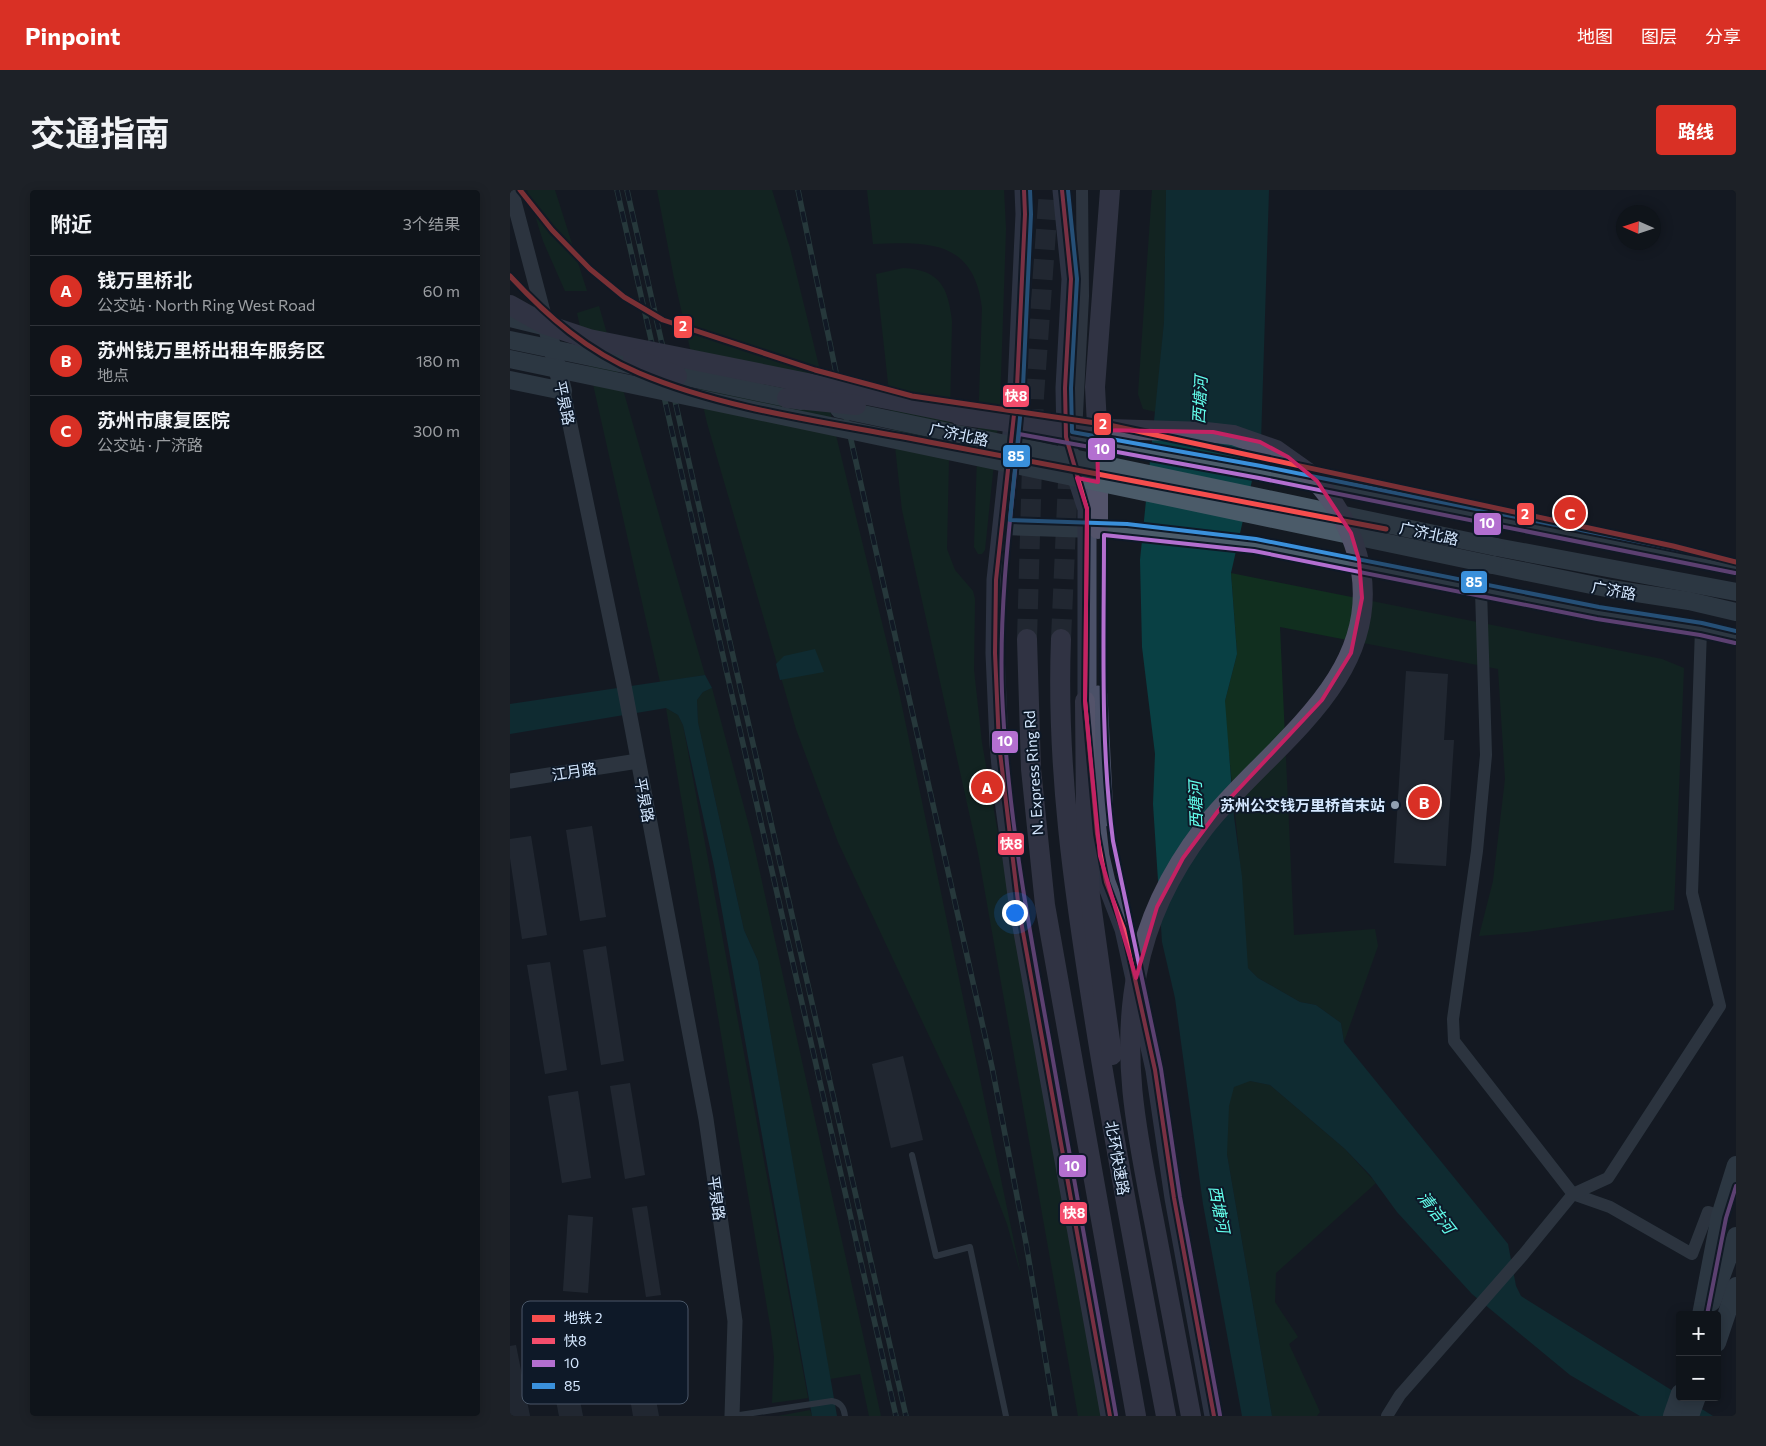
<!DOCTYPE html>
<html lang="zh">
<head>
<meta charset="utf-8">
<style>
	:root { --surface:#0f141a; --page:#1d2127; --text:#f1f3f6; --muted:#9b9ea2; --line:#2f3339; --accent:#d93025 }
	body { margin:0; font-family:Commissioner,"Noto Sans SC",sans-serif; background:var(--page); color:var(--text) }
	.controls { position:absolute; right:15px; bottom:15px; display:grid; overflow:hidden; border-radius:5px; box-shadow:0 2px 12px #0003 }
	.controls button { width:45px; height:45px; display:grid; place-items:center; padding:0; border:0; border-bottom:1px solid var(--line); background:var(--surface); color:var(--text); font:25px sans-serif }
	.compass { position:absolute; left:1106px; top:15px; width:45px; height:45px; border-radius:50%; background:var(--surface); box-shadow:0 2px 12px #0003; rotate:273deg }
	.you { position:absolute; left:504px; top:722px; width:18px; height:18px; margin:-12px; border:4px solid #fff; border-radius:50%; background:#1a73e8; box-shadow:0 0 0 8px #1a73e833 }
	.badge { display:grid; place-items:center; width:32px; height:32px; border-radius:50%; background:var(--accent); color:#fff; font-size:16px; font-weight:700 }
	.pin { position:absolute; translate:-50% -50%; border:2px solid #fff; box-shadow:0 1px 5px #0006 }
	.list { margin:0; padding:0; list-style:none }
	h2 { display:flex; justify-content:space-between; align-items:center; height:65px; margin:0; padding:0 20px; font-size:21px }
	h2 small { font-size:16px; font-weight:400; color:var(--muted) }
	.list li { display:grid; grid-template-columns:32px 1fr auto; gap:15px; align-items:center; box-sizing:border-box; height:70px; padding:0 20px; border-top:1px solid var(--line) }
	.list b { display:block; font-size:19px; white-space:nowrap }
	.list p { margin:0; font-size:16px; white-space:nowrap; color:var(--muted) }
	.list em { font-size:16px; font-style:normal; color:var(--muted) }
	.map { position:relative; flex:none; width:1226px; height:1226px; overflow:hidden; border-radius:5px }
	header { display:flex; align-items:center; gap:30px; box-sizing:border-box; height:70px; padding:0 25px; background:var(--accent); color:#fff }
	header strong { font-size:24px }
	nav { display:flex; gap:28px; margin-inline-start:auto; font-size:18px }
	.intro { display:flex; align-items:center; justify-content:space-between; box-sizing:border-box; height:120px; padding:0 30px }
	h1 { margin:0; font-size:35px }
	.button { padding:12px 22px; border-radius:5px; background:var(--accent); color:#fff; font-size:18px; font-weight:700 }
	main { display:flex; gap:30px; padding:0 30px }
	aside { flex:1; background:var(--surface); border-radius:5px; box-shadow:0 2px 12px #0003 }
	.map>svg:first-child { display:block }
	.green { fill:#112f1f }
	.water { fill:#094044 }
	.building { fill:#323944 }
	.lines { fill:none; stroke-linecap:round; stroke-linejoin:round }
	.trunk-tunnel { stroke:#313943; stroke-width:20; stroke-dasharray:20 10; stroke-linecap:butt }
	.service { stroke:#495663; stroke-width:6 }
	.minor { stroke:#495663; stroke-width:12 }
	.tertiary { stroke:#495663; stroke-width:15 }
	.secondary { stroke:#4b5b69; stroke-width:18 }
	.primary { stroke:#4b5168; stroke-width:19 }
	.trunk { stroke:#53536a; stroke-width:20 }
	.rail-casing { stroke:#3c5d59; stroke-width:5.5 }
	.rail { stroke:#0e1928; stroke-width:4; stroke-dasharray:11; stroke-linecap:butt }
	.secondary-bridge { stroke:#4b5b69; stroke-width:18 }
	.trunk-bridge { stroke:#53536a; stroke-width:20 }
	.bus-1-casing { stroke:#0e1928; stroke-width:8 }
	.bus-2-casing { stroke:#0e1928; stroke-width:8 }
	.bus-3-casing { stroke:#0e1928; stroke-width:8 }
	.bus-1 { stroke:#f44d6c; stroke-width:4 }
	.bus-2 { stroke:#b36fd0; stroke-width:4 }
	.bus-3 { stroke:#3a90db; stroke-width:4 }
	.metro-1-casing { stroke:#0e1928; stroke-width:9 }
	.metro-1 { stroke:#f54d4d; stroke-width:5 }
	.marked { fill:none; stroke:#c32263; stroke-width:4; stroke-linejoin:round }
	.poi-dot { fill:#91a0b2; stroke:#0e1928; stroke-width:2 }
	.labels { text-anchor:middle; dominant-baseline:central; stroke-width:4; stroke-linejoin:round; paint-order:stroke }
	.street-label { font-size:15px; fill:#d5e8ff; stroke:#0e1928 }
	.poi-label { font-size:15px; font-weight:bold; fill:#d5e8ff; stroke:#0e1928; text-anchor:end }
	.water-label { font-size:16px; font-style:italic; fill:#63ffed; stroke:#0e1928 }
	.key { fill:#0e1928; stroke:#4a5768; stroke-width:1 }
	.key-label { font-size:14px; fill:#d5e8ff }
	.line-badge { stroke:#0e1928; stroke-width:2 }
	.badge-label { font-size:14px; text-anchor:middle; font-weight:bold; fill:#fff }
</style>
</head>
<body>
<header>
<strong>Pinpoint</strong>
<nav><a>地图</a><a>图层</a><a>分享</a></nav>
</header>
<div class="intro"><h1>交通指南</h1><a class="button">路线</a></div>
<main>
<aside>
<h2>附近<small>3个结果</small></h2>
<ul class="list">
<li><span class="badge">A</span><div><b>钱万里桥北</b><p>公交站 · North Ring West Road</p></div><em>60 m</em></li>
<li><span class="badge">B</span><div><b>苏州钱万里桥出租车服务区</b><p>地点</p></div><em>180 m</em></li>
<li><span class="badge">C</span><div><b>苏州市康复医院</b><p>公交站 · 广济路</p></div><em>300 m</em></li>
</ul>
</aside>
<div class="map">
<svg width="1226" height="1226" viewBox="0 0 1226 1226">
	<rect width="100%" height="100%" fill="#141a22"/>
	<!-- green -->
	<g class="green">
		<path d="M17,0H45L77,101H55L33,51Z"/>
		<path d="M147,0H262L280,58L389,502L511,1085L497,1034L453,918L328,652L286,539L197,233L164,88Z"/>
		<path d="M357,0H494L496,39L490,215L475,360L472,364H468L464,357L472,118C464,50 419,52 363,54Z"/>
		<path d="M642,0H656L654,132L646,222L633,219L628,204Z"/>
		<path d="M393,78C430,80 438,97 442,131L437,359L445,380L463,401L465,409L464,480L472,553L591,1226H568L468,663L392,320L366,84Z"/>
		<path d="M89,116L195,485L150,492L67,123Z"/>
		<path d="M721,383L1152,469L1174,478L1164,720L1017,742L969,746L983,691L995,589L988,479L770,437L784,745L865,739L868,756L834,852L831,833L806,815L790,812L748,788L738,778L736,770C734,687 722,605 715,522V511L727,464Z"/>
		<path d="M202,498L242,647L371,1226H359L350,1184L320,1189L248,771L234,740L188,532L187,510L193,502Z"/>
		<path d="M156,518L168,525L173,535L298,1208L262,1213L264,1167L261,1141Z"/>
		<path d="M740,891L760,895L835,959L866,993L766,1083L765,1112L788,1147L779,1154L810,1222L807,1226H762L717,964C717,950 715,905 725,896C729,892 736,891 740,891Z"/>
		<path d="M300,1220L302,1226H268Z"/>
	</g>
	<!-- water -->
	<g class="water">
		<path d="M656,0H759L751,251L721,383L727,464L715,511L724,627L732,687L738,778L748,788L790,812L806,815L831,833L834,852L998,1054L1006,1096L1011,1106L1203,1226H1130L1060,1185L962,1104L887,1022L860,985L835,959L760,895L740,891L724,897L719,916L717,964L762,1226H732L693,1014L665,808L652,752L643,614L645,564L632,457L630,370L654,132Z"/>
		<path d="M305,459L314,482L270,490L266,474L274,466Z"/>
		<path d="M195,485L202,498L193,502L187,510L188,532L234,740L248,771L327,1226H302L204,676L173,535L168,525L156,518L0,544V514Z"/>
	</g>
	<!-- building -->
	<g class="building">
		<path d="M896,481L938,484L934,550H944L936,676L884,673Z"/>
		<path d="M82,636L96,727L70,731L56,640Z"/>
		<path d="M21,646L37,745L12,749L0,668V649Z"/>
		<path d="M96,756L114,871L91,875L73,760Z"/>
		<path d="M40,772L57,880L35,884L17,775Z"/>
		<path d="M393,866L413,950L381,958L362,874Z"/>
		<path d="M120,893L135,985L115,989L100,896Z"/>
		<path d="M68,901L81,988L52,993L38,906Z"/>
		<path d="M137,1016L151,1105L136,1107L122,1018Z"/>
		<path d="M58,1025L83,1027L78,1103L53,1101Z"/>
		<path d="M124,1127L149,1130L143,1194L149,1226H123L118,1196Z"/>
		<path d="M55,1135L73,1226H49L32,1140Z"/>
		<path d="M6,1155L20,1226H0V1156Z"/>
	</g>
	<g class="lines">
		<!-- trunk-tunnel -->
		<g class="trunk-tunnel">
			<path d="M517,449L524,206L539,0"/>
			<path d="M551,449L559,269"/>
		</g>
		<!-- service -->
		<g class="service">
			<path d="M402,965L426,1066L460,1057L496,1226"/>
			<path d="M223,1226L322,1211C330,1212 334,1218 335,1226"/>
		</g>
		<!-- minor -->
		<g class="minor">
			<path d="M566,243L573,106L572,0"/>
			<path d="M971,400L976,565L967,661L943,829L944,851L1063,1004L1100,1017L1182,1064L1198,1022L1210,1026"/>
			<path d="M877,1226L890,1205L1013,1065L1063,1004L1098,988L1210,816L1182,703L1191,439"/>
		</g>
		<!-- tertiary -->
		<g class="tertiary">
			<path d="M1,0L37,137"/>
			<path d="M53,201L113,490L196,929L225,1131L222,1226"/>
			<path d="M0,591L128,571"/>
		</g>
		<!-- secondary -->
		<g class="secondary">
			<path d="M0,128L37,137L53,201L0,190"/>
			<path d="M544,245L750,282L1226,377"/>
			<path d="M493,336L616,340L745,355L1088,423L1191,439L1226,447"/>
			<path d="M986,357L1226,402"/>
			<path d="M983,375L1101,399L1179,411L1226,422"/>
			<path d="M1202,1112L1226,1046"/>
			<path d="M1191,1125L1210,1026L1226,975"/>
			<path d="M1207,1153L1226,1096"/>
			<path d="M1162,1226L1170,1203"/>
			<path d="M1180,1226L1187,1207"/>
		</g>
		<!-- primary -->
		<g class="primary">
			<path d="M514,0L515,24L507,197L486,390L485,463L489,554L494,610L509,720L600,1226"/>
			<path d="M552,0L561,89L555,198L556,247L561,270L577,319V525"/>
			<path d="M588,505L594,627"/>
			<path d="M584,613L590,666L596,692L614,739L645,880L664,1008L704,1226"/>
		</g>
		<!-- trunk -->
		<g class="trunk">
			<path d="M723,245L766,260L797,282"/>
			<path d="M588,339V254L585,197L600,0"/>
			<path d="M517,449L521,579L535,715L626,1226"/>
			<path d="M551,449C546,576 564,701 584,826C605,960 631,1093 656,1226"/>
			<path d="M575,511L576,622L580,706L602,865"/>
		</g>
		<defs>
			<g id="rail">
				<path d="M107,0L386,1226"/>
				<path d="M117,0L396,1226"/>
				<path d="M288,0L328,192L482,877L516,1053L545,1226"/>
			</g>
		</defs>
		<!-- rail casing -->
		<use href="#rail" class="rail-casing"/>
		<!-- rail -->
		<use href="#rail" class="rail"/>
		<!-- secondary-bridge -->
		<g class="secondary-bridge">
			<path d="M0,150L291,211"/>
			<path d="M0,169L983,375"/>
			<path d="M329,219L986,357"/>
		</g>
		<!-- trunk-bridge -->
		<g class="trunk-bridge">
			<path d="M0,115L34,134L79,149L461,226"/>
			<path d="M123,168L167,186"/>
			<path d="M277,208L346,215"/>
			<path d="M449,225L534,237L696,242L723,245"/>
			<path d="M681,1226C669,1161 656,1096 644,1031C628,949 610,867 627,783C637,729 661,681 694,638C754,560 869,494 851,381C844,342 825,309 797,282"/>
		</g>
		<defs>
			<g id="bus-1">
				<path d="M514,0L515,24L507,197L486,390L485,463L489,554L509,720L600,1226"/>
				<path d="M552,0L561,89L555,198L556,247L577,319L575,511L587,644L596,692L614,739L645,880L664,1008L704,1226"/>
			</g>
			<g id="bus-2">
				<path d="M1197,1125L1216,1028L1226,996"/>
				<path d="M606,1225C584,1099 562,973 539,848C518,733 497,619 492,502C489,416 500,330 509,244L749,288L1225,383"/>
				<path d="M710,1225L670,1007L651,879L603,651C590,550 594,447 594,345L744,361L1087,429L1190,445L1225,453"/>
			</g>
			<g id="bus-3">
				<path d="M520,0L521,24L513,197L500,330L617,334L746,349L1089,417L1192,433L1226,441"/>
				<path d="M558,0L567,89L561,198L562,242L751,276L1226,371"/>
			</g>
		</defs>
		<!-- bus-1 casing -->
		<use href="#bus-1" class="bus-1-casing"/>
		<!-- bus-2 casing -->
		<use href="#bus-2" class="bus-2-casing"/>
		<!-- bus-3 casing -->
		<use href="#bus-3" class="bus-3-casing"/>
		<!-- bus-1 -->
		<use href="#bus-1" class="bus-1"/>
		<!-- bus-2 -->
		<use href="#bus-2" class="bus-2"/>
		<!-- bus-3 -->
		<use href="#bus-3" class="bus-3"/>
		<defs>
			<g id="metro-1">
				<path d="M10,0L42,40L80,79L114,107L153,130L305,180L402,206L599,235L1163,356L1226,372"/>
				<path d="M0,86C38,127 77,161 129,183C218,221 324,233 419,252C571,281 724,310 876,339"/>
			</g>
		</defs>
		<!-- metro-1 casing -->
		<use href="#metro-1" class="metro-1-casing"/>
		<!-- metro-1 -->
		<use href="#metro-1" class="metro-1"/>
	</g>
	<!-- marked area -->
	<path d="M0 0H1226V1226H0ZM587,240L703,242L750,252L778,267L807,291L841,343L849,370L852,408L841,463L812,510L708,621L673,668L647,717L626,788L590,666L575,511L577,319L567,288L588,292Z" fill="#141a22" fill-opacity=".55" fill-rule="evenodd"/>
	<path class="marked" d="M587,240L703,242L750,252L778,267L807,291L841,343L849,370L852,408L841,463L812,510L708,621L673,668L647,717L626,788L590,666L575,511L577,319L567,288L588,292Z"/>
	<!-- markers -->
	<circle class="poi-dot" cx="885" cy="615" r="5"/>
	<g class="labels">
		<!-- street labels -->
		<g class="street-label">
			<text transform="translate(55 213) rotate(78)">平泉路</text>
			<text transform="translate(449 244) rotate(12)">广济北路</text>
			<text transform="translate(919 343) rotate(12)">广济北路</text>
			<text transform="translate(1104 400) rotate(10)">广济路</text>
			<text transform="translate(64 581) rotate(-9)">江月路</text>
			<text transform="translate(523 583) rotate(-94)">N. Express Ring Rd</text>
			<text transform="translate(135 610) rotate(79)">平泉路</text>
			<text transform="translate(608 968) rotate(80)">北环快速路</text>
			<text transform="translate(207 1008) rotate(82)">平泉路</text>
		</g>
		<!-- poi labels -->
		<g class="poi-label">
			<text x="875" y="615">苏州公交钱万里桥首末站</text>
		</g>
		<!-- water labels -->
		<g class="water-label">
			<text transform="translate(689 210) rotate(-87)">西塘河</text>
			<text transform="translate(685 615) rotate(-92)">西塘河</text>
			<text transform="translate(710 1019) rotate(79)">西塘河</text>
			<text transform="translate(927 1022) rotate(52)">清洁河</text>
		</g>
	</g>
	<!-- legend -->
	<rect x="12" y="1111" width="166" height="103" rx="8" class="key"/>
	<rect x="22" y="1125" width="23" height="7" fill="#f54d4d"/>
	<rect x="22" y="1148" width="23" height="6" fill="#f44d6c"/>
	<rect x="22" y="1170" width="23" height="7" fill="#b36fd0"/>
	<rect x="22" y="1193" width="23" height="6" fill="#3a90db"/>
	<g class="key-label">
		<text x="54" y="1133">地铁 2</text>
		<text x="54" y="1156">快8</text>
		<text x="54" y="1178">10</text>
		<text x="54" y="1201">85</text>
	</g>
	<g class="line-badge">
		<rect x="163" y="125" width="20" height="24" rx="5" fill="#f54d4d"/>
		<rect x="492" y="194" width="28" height="24" rx="5" fill="#f44d6c"/>
		<rect x="583" y="222" width="19" height="24" rx="5" fill="#f54d4d"/>
		<rect x="577" y="247" width="29" height="24" rx="5" fill="#b36fd0"/>
		<rect x="492" y="254" width="29" height="24" rx="5" fill="#3a90db"/>
		<rect x="1006" y="312" width="19" height="24" rx="5" fill="#f54d4d"/>
		<rect x="963" y="322" width="29" height="24" rx="5" fill="#b36fd0"/>
		<rect x="950" y="380" width="28" height="24" rx="5" fill="#3a90db"/>
		<rect x="481" y="540" width="28" height="24" rx="5" fill="#b36fd0"/>
		<rect x="487" y="642" width="28" height="24" rx="5" fill="#f44d6c"/>
		<rect x="548" y="964" width="29" height="24" rx="5" fill="#b36fd0"/>
		<rect x="549" y="1011" width="29" height="24" rx="5" fill="#f44d6c"/>
	</g>
	<g class="badge-label">
		<text x="173" y="141">2</text>
		<text x="506" y="211">快8</text>
		<text x="593" y="239">2</text>
		<text x="592" y="264">10</text>
		<text x="506" y="271">85</text>
		<text x="1015" y="329">2</text>
		<text x="977" y="338">10</text>
		<text x="964" y="397">85</text>
		<text x="495" y="556">10</text>
		<text x="501" y="659">快8</text>
		<text x="562" y="981">10</text>
		<text x="564" y="1028">快8</text>
	</g>
</svg>
<div class="controls">
<button>+</button>
<button>−</button>
</div>
<svg class="compass" viewBox="-18 -18 36 36"><path d="M0-13l5 13h-10z" fill="#e53935"/><path d="M0 13l5-13h-10z" fill="#9b9ea2"/></svg>
<div class="you"></div>
<div class="pin badge" style="left:477px;top:597px">A</div>
<div class="pin badge" style="left:914px;top:612px">B</div>
<div class="pin badge" style="left:1060px;top:323px">C</div>
</div>
</main>
</body>
</html>
